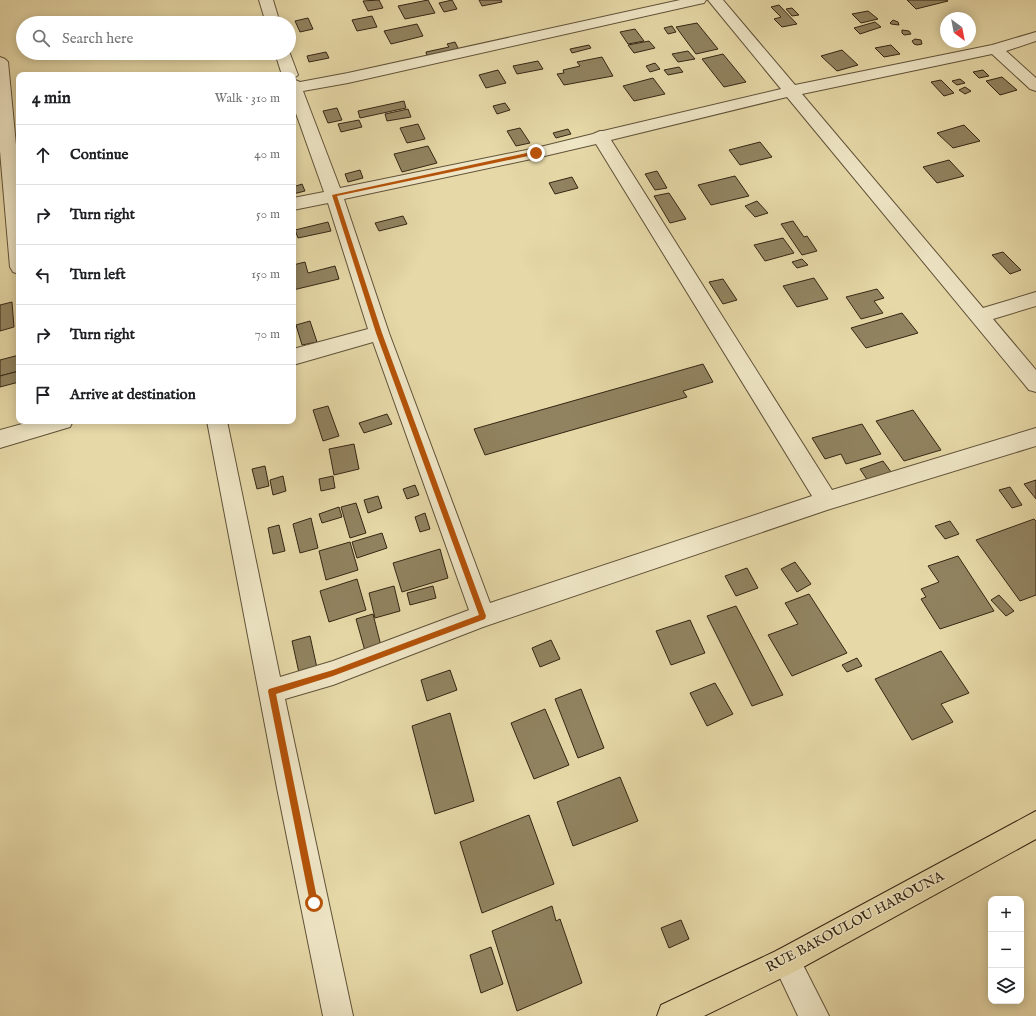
<!DOCTYPE html>
<html lang="en">
<head>
<meta charset="utf-8">
<style>
	:root { --surface:#fff; --page:#f2f2f2; --text:#202124; --muted:#757577; --line:#e0e0e0 }
	body { margin:0; font-family:"IM FELL English",serif; background:var(--page); color:var(--text) }
	.controls { position:absolute; right:12px; bottom:12px; display:grid; overflow:hidden; border-radius:8px; box-shadow:0 2px 10px #0003 }
	.controls button { width:36px; height:36px; display:grid; place-items:center; padding:0; border:0; border-bottom:1px solid var(--line); background:var(--surface); color:var(--text); font:20px sans-serif }
	.compass { position:absolute; left:940px; top:12px; width:36px; height:36px; border-radius:50%; background:var(--surface); box-shadow:0 2px 10px #0003; rotate:148deg }
	.stop { position:absolute; width:12px; height:12px; margin:-9px; border:3px solid #b45309; border-radius:50%; background:#fff }
	.stop.end { background:#b45309; border-color:#fff; box-shadow:0 1px 4px #0008 }
	.list { margin:0; padding:0; list-style:none }
	h2 { display:flex; justify-content:space-between; align-items:center; height:52px; margin:0; padding:0 16px; font-size:17px }
	h2 small { font-size:13px; font-weight:400; color:var(--muted) }
	.list li { display:grid; grid-template-columns:26px 1fr auto; gap:12px; align-items:center; box-sizing:border-box; height:60px; padding:0 16px; border-top:1px solid var(--line) }
	.list b { display:block; font-size:15px; white-space:nowrap }
	.list em { font-size:13px; font-style:normal; color:var(--muted) }
	.icon { flex:none; width:22px; height:22px; fill:none; stroke:currentColor; stroke-width:2; stroke-linecap:round; stroke-linejoin:round }
	.map { position:relative; flex:none; width:1036px; height:1016px; overflow:hidden }
	.search { position:absolute; background:var(--surface); box-shadow:0 2px 10px #0003; left:16px; top:16px; width:280px; height:44px; display:flex; align-items:center; gap:10px; box-sizing:border-box; padding:0 14px; border-radius:22px; color:var(--muted); font-size:15px }
	.panel { position:absolute; background:var(--surface); box-shadow:0 2px 10px #0003; left:16px; top:72px; width:280px; height:352px; border-radius:8px }
	.map>svg:first-child { display:block }
	.building { fill:#918360; stroke:#342613 }
	.lines { fill:none; stroke-linecap:round; stroke-linejoin:round }
	.minor-casing { stroke:#605238; stroke-width:2 }
	.highway-casing { stroke:#342613; stroke-width:2 }
	.minor { fill:#efe6c6; fill-rule:evenodd }
	.highway { fill:#e6d8a7; fill-rule:evenodd }
	.route { fill:#b45309 }
	.labels { text-anchor:middle; dominant-baseline:central; stroke-width:3; stroke-linejoin:round; paint-order:stroke }
	.near-street-label { font-size:14px; fill:#342613; stroke:#efe6c6 }
</style>
</head>
<body>
<div class="map">
<svg width="1036" height="1016" viewBox="0 0 1036 1016">
	<rect width="100%" height="100%" fill="#e6d8a7"/>
	<filter id="stains"><feTurbulence type="fractalNoise" baseFrequency=".005" numOctaves="4"/><feColorMatrix values="0 0 0 0 .2 0 0 0 0 .09 0 0 0 0 .02 0 0 0 .5 -.17"/></filter>
	<radialGradient id="worn" r=".72"><stop offset=".6" stop-color="#630" stop-opacity="0"/><stop offset="1" stop-color="#630" stop-opacity=".3"/></radialGradient>
	<!-- building -->
	<g class="building">
		<path d="M379,0L383,8L368,11L363,1Z"/>
		<path d="M428,0L435,13L405,19L398,6Z"/>
		<path d="M452,0L457,9L444,12L439,3Z"/>
		<path d="M479,0H501L502,2L482,6Z"/>
		<path d="M907,0H946L948,1L916,9Z"/>
		<path d="M779,5L797,24L782,27L774,19L781,17L771,7Z"/>
		<path d="M792,8L799,15L792,16L786,9Z"/>
		<path d="M868,11L878,19L861,23L852,14Z"/>
		<path d="M372,16L377,27L357,31L352,20Z"/>
		<path d="M308,18L313,29L300,32L295,21Z"/>
		<path d="M893,20L898,22L899,25L891,24L890,23Z"/>
		<path d="M875,22L881,27L860,34L854,28Z"/>
		<path d="M697,23L718,49L696,54L676,27Z"/>
		<path d="M417,24L423,36L391,44L384,31Z"/>
		<path d="M672,26L676,32L668,34L664,28Z"/>
		<path d="M635,29L644,41L628,44L620,32Z"/>
		<path d="M902,30L909,31L911,34L904,35L902,33Z"/>
		<path d="M915,39L921,40L922,44L917,45L914,44L912,41Z"/>
		<path d="M649,41L655,48L634,53L628,45Z"/>
		<path d="M455,42L459,50L427,56L426,52L449,47L447,44Z"/>
		<path d="M589,45L591,48L572,53L570,49Z"/>
		<path d="M891,45L900,54L884,57L875,48Z"/>
		<path d="M842,50L858,65L837,71L821,56Z"/>
		<path d="M688,51L695,59L678,62L672,54Z"/>
		<path d="M326,52L329,58L309,62L307,56Z"/>
		<path d="M723,54L746,82L724,87L702,59Z"/>
		<path d="M602,57L613,76L564,85L557,74L564,73L563,70L580,66L577,62Z"/>
		<path d="M538,61L543,69L517,74L513,66Z"/>
		<path d="M655,63L660,69L650,72L646,66Z"/>
		<path d="M679,67L683,72L668,75L664,70Z"/>
		<path d="M498,70L506,83L486,88L479,75Z"/>
		<path d="M983,70L989,76L979,78L973,72Z"/>
		<path d="M1002,77L1017,90L1000,95L986,81Z"/>
		<path d="M653,78L665,94L634,101L623,86Z"/>
		<path d="M960,79L965,83L957,85L952,81Z"/>
		<path d="M941,80L954,93L944,96L931,82Z"/>
		<path d="M965,87L971,91L965,94L959,90Z"/>
		<path d="M404,101L406,108L360,118L358,111Z"/>
		<path d="M505,103L510,110L497,114L493,106Z"/>
		<path d="M337,108L342,120L328,123L323,111Z"/>
		<path d="M408,109L411,117L387,121L385,114Z"/>
		<path d="M359,120L362,127L341,132L338,124Z"/>
		<path d="M418,124L425,139L407,143L400,128Z"/>
		<path d="M964,125L980,141L953,148L937,133Z"/>
		<path d="M520,128L530,143L516,146L507,131Z"/>
		<path d="M568,129L571,134L556,138L553,133Z"/>
		<path d="M760,142L772,157L740,165L729,150Z"/>
		<path d="M428,146L437,163L402,172L394,154Z"/>
		<path d="M949,160L964,176L937,183L923,167Z"/>
		<path d="M360,170L363,178L348,182L345,174Z"/>
		<path d="M657,171L667,188L655,190L645,174Z"/>
		<path d="M735,176L749,196L711,205L698,185Z"/>
		<path d="M572,177L578,188L555,194L549,183Z"/>
		<path d="M302,184L305,191L293,194V187Z"/>
		<path d="M669,193L686,219L670,223L654,196Z"/>
		<path d="M757,201L768,213L755,217L745,206Z"/>
		<path d="M403,216L407,224L379,231L375,223Z"/>
		<path d="M793,221L804,237L807,236L817,251L802,255L781,224Z"/>
		<path d="M328,222L331,231L298,238L295,230Z"/>
		<path d="M783,238L794,253L765,261L754,245Z"/>
		<path d="M1003,252L1021,270L1010,274L992,255Z"/>
		<path d="M802,259L808,265L797,268L792,262Z"/>
		<path d="M305,262L308,273L335,266L339,279L293,290V265Z"/>
		<path d="M814,278L828,299L797,307L783,286Z"/>
		<path d="M723,279L737,300L723,304L709,282Z"/>
		<path d="M877,289L884,298L874,301L883,313L861,319L846,297Z"/>
		<path d="M12,302L14,327L0,331V305Z"/>
		<path d="M902,313L918,333L866,348L851,328Z"/>
		<path d="M310,321L317,342L302,345L296,325Z"/>
		<path d="M19,355V371L0,376V360Z"/>
		<path d="M703,364L713,382L683,391L687,397L485,455L474,429Z"/>
		<path d="M19,371V382L0,387V376Z"/>
		<path d="M328,406L339,436L323,441L313,410Z"/>
		<path d="M913,410L941,450L904,461L876,421Z"/>
		<path d="M387,414L392,424L364,433L359,423Z"/>
		<path d="M862,424L881,454L846,464L841,454L825,459L812,438Z"/>
		<path d="M354,444L359,469L334,475L329,449Z"/>
		<path d="M883,461L894,476L870,484L860,469Z"/>
		<path d="M265,466L269,486L257,489L252,469Z"/>
		<path d="M283,476L286,491L273,495L270,480Z"/>
		<path d="M333,476L335,488L321,491L319,479Z"/>
		<path d="M1036,480V499L1024,484Z"/>
		<path d="M415,485L419,495L407,499L403,489Z"/>
		<path d="M1010,487L1022,505L1012,508L999,490Z"/>
		<path d="M378,496L382,508L368,513L364,500Z"/>
		<path d="M356,503L366,533L350,538L341,507Z"/>
		<path d="M339,507L342,517L322,523L319,514Z"/>
		<path d="M425,513L430,529L420,532L415,517Z"/>
		<path d="M311,518L318,548L300,553L293,524Z"/>
		<path d="M1034,519L1036,521V595L1020,601L976,540Z"/>
		<path d="M950,521L959,534L945,539L935,526Z"/>
		<path d="M279,525L285,551L273,554L268,528Z"/>
		<path d="M382,533L387,548L357,558L352,542Z"/>
		<path d="M350,542L358,570L326,580L319,551Z"/>
		<path d="M440,549L448,578L402,592L393,563Z"/>
		<path d="M958,556L994,611L940,629L921,599L926,597L921,589L939,582L928,566Z"/>
		<path d="M795,562L811,584L797,592L781,569Z"/>
		<path d="M747,568L758,588L736,596L725,576Z"/>
		<path d="M357,579L366,610L329,622L320,591Z"/>
		<path d="M394,586L400,611L375,618L369,593Z"/>
		<path d="M433,586L436,598L410,605L407,593Z"/>
		<path d="M809,594L847,653L792,676L768,635L798,624L785,603Z"/>
		<path d="M999,595L1014,611L1006,616L991,600Z"/>
		<path d="M736,606L783,695L752,706L707,616Z"/>
		<path d="M373,614L381,646L365,651L356,619Z"/>
		<path d="M690,620L705,653L671,665L656,631Z"/>
		<path d="M310,636L317,668L299,673L292,641Z"/>
		<path d="M551,640L560,659L540,667L532,648Z"/>
		<path d="M941,651L969,693L941,704L953,722L912,740L875,679Z"/>
		<path d="M857,658L862,666L847,672L842,665Z"/>
		<path d="M450,670L457,690L427,701L421,680Z"/>
		<path d="M715,683L733,714L707,726L690,693Z"/>
		<path d="M581,689L604,748L578,758L555,699Z"/>
		<path d="M545,709L569,765L534,779L511,723Z"/>
		<path d="M450,713L474,801L435,814L412,726Z"/>
		<path d="M620,777L638,821L573,846L557,802Z"/>
		<path d="M529,815L554,884L482,913L460,842Z"/>
		<path d="M552,906L556,921L560,919L582,983L517,1011L492,931Z"/>
		<path d="M681,920L689,939L669,948L661,928Z"/>
		<path d="M491,947L503,984L481,993L470,955Z"/>
	</g>
	<g class="lines">
		<defs>
			<g id="minor">
				<path d="M259,0H273L280,23H266Z"/>
				<path d="M680,0H706L704,3L699,4L348,83L303,91L340,188L536,148L593,134L600,131H603L781,89L708,0H723L795,85L992,45L1036,32V41L1006,51L1036,78V91L1030,89L992,54L802,94L983,308L1036,292V306L993,319L1036,370V392L1029,390L787,97L611,140L832,490L1036,428V446L827,510L483,627L333,685L285,699L353,1016H323L277,788L207,421H227L280,677L333,661L469,610L373,342L293,365V349L368,329L328,203L293,210V198L324,192L293,105V79L300,82L348,73ZM596,144L812,496L490,603L389,333L344,199L536,158Z"/>
				<path d="M289,51L298,75L293,79V75H282L275,53H289Z"/>
				<path d="M0,57L5,59L8,62L19,176V274L13,272L10,267L0,151Z"/>
				<path d="M33,421H73L70,427L0,448V430Z"/>
				<path d="M786,947L796,951L829,1016H798L772,961L776,951Z"/>
			</g>
			<path id="highway" d="M1036,811V839L796,971L704,1016H657L661,1005L776,951Z"/>
		</defs>
		<!-- minor casing -->
		<use href="#minor" class="minor-casing"/>
		<!-- highway casing -->
		<use href="#highway" class="highway-casing"/>
		<!-- minor -->
		<use href="#minor" class="minor"/>
		<!-- highway -->
		<use href="#highway" class="highway"/>
	</g>
	<!-- route -->
	<path class="route" d="M536,151L538,153V154L337,196L382,333L486,616L485,619L333,676L276,694L318,903L317,906L314,907L311,906L310,903L268,691L269,689L333,670L479,615L376,333L332,195Z"/>
	<g class="labels">
		<!-- near-street labels -->
		<g class="near-street-label">
			<text transform="translate(855 922) rotate(-28)">RUE BAKOULOU HAROUNA</text>
		</g>
	</g>
	<rect width="100%" height="100%" filter="url(#stains)"/>
	<rect width="100%" height="100%" fill="url(#worn)"/>
</svg>
<div class="controls">
<button>+</button>
<button>−</button>
<button><svg class="icon" aria-label="layers" viewBox="0 0 24 24"><path d="M12 4l9 5-9 5-9-5zM3 14l9 5 9-5"/></svg></button>
</div>
<svg class="compass" viewBox="-18 -18 36 36"><path d="M0-13l5 13h-10z" fill="#e53935"/><path d="M0 13l5-13h-10z" fill="#757577"/></svg>
<div class="stop" style="left:314px;top:903px"></div>
<div class="stop end" style="left:536px;top:153px"></div>
<div class="search"><svg class="icon" aria-label="search" viewBox="0 0 24 24"><circle cx="10" cy="10" r="6"/><path d="M15 15l6 6"/></svg>Search here</div>
<section class="panel">
<h2>4 min<small>Walk · 310 m</small></h2>
<ul class="list">
<li><svg class="icon" aria-label="ahead" viewBox="0 0 24 24"><path d="M12 20V5M6 11l6-6 6 6"/></svg><div><b>Continue</b></div><em>40 m</em></li>
<li><svg class="icon" aria-label="right" viewBox="0 0 24 24"><path d="M7 20v-9h11M14 6l5 5-5 5"/></svg><div><b>Turn right</b></div><em>50 m</em></li>
<li><svg class="icon" aria-label="left" viewBox="0 0 24 24"><path d="M17 20v-9H6M10 6l-5 5 5 5"/></svg><div><b>Turn left</b></div><em>150 m</em></li>
<li><svg class="icon" aria-label="right" viewBox="0 0 24 24"><path d="M7 20v-9h11M14 6l5 5-5 5"/></svg><div><b>Turn right</b></div><em>70 m</em></li>
<li><svg class="icon" aria-label="arrive" viewBox="0 0 24 24"><path d="M6 21V4h12l-3 4 3 4H6"/></svg><div><b>Arrive at destination</b></div></li>
</ul>
</section>
</div>
</body>
</html>
